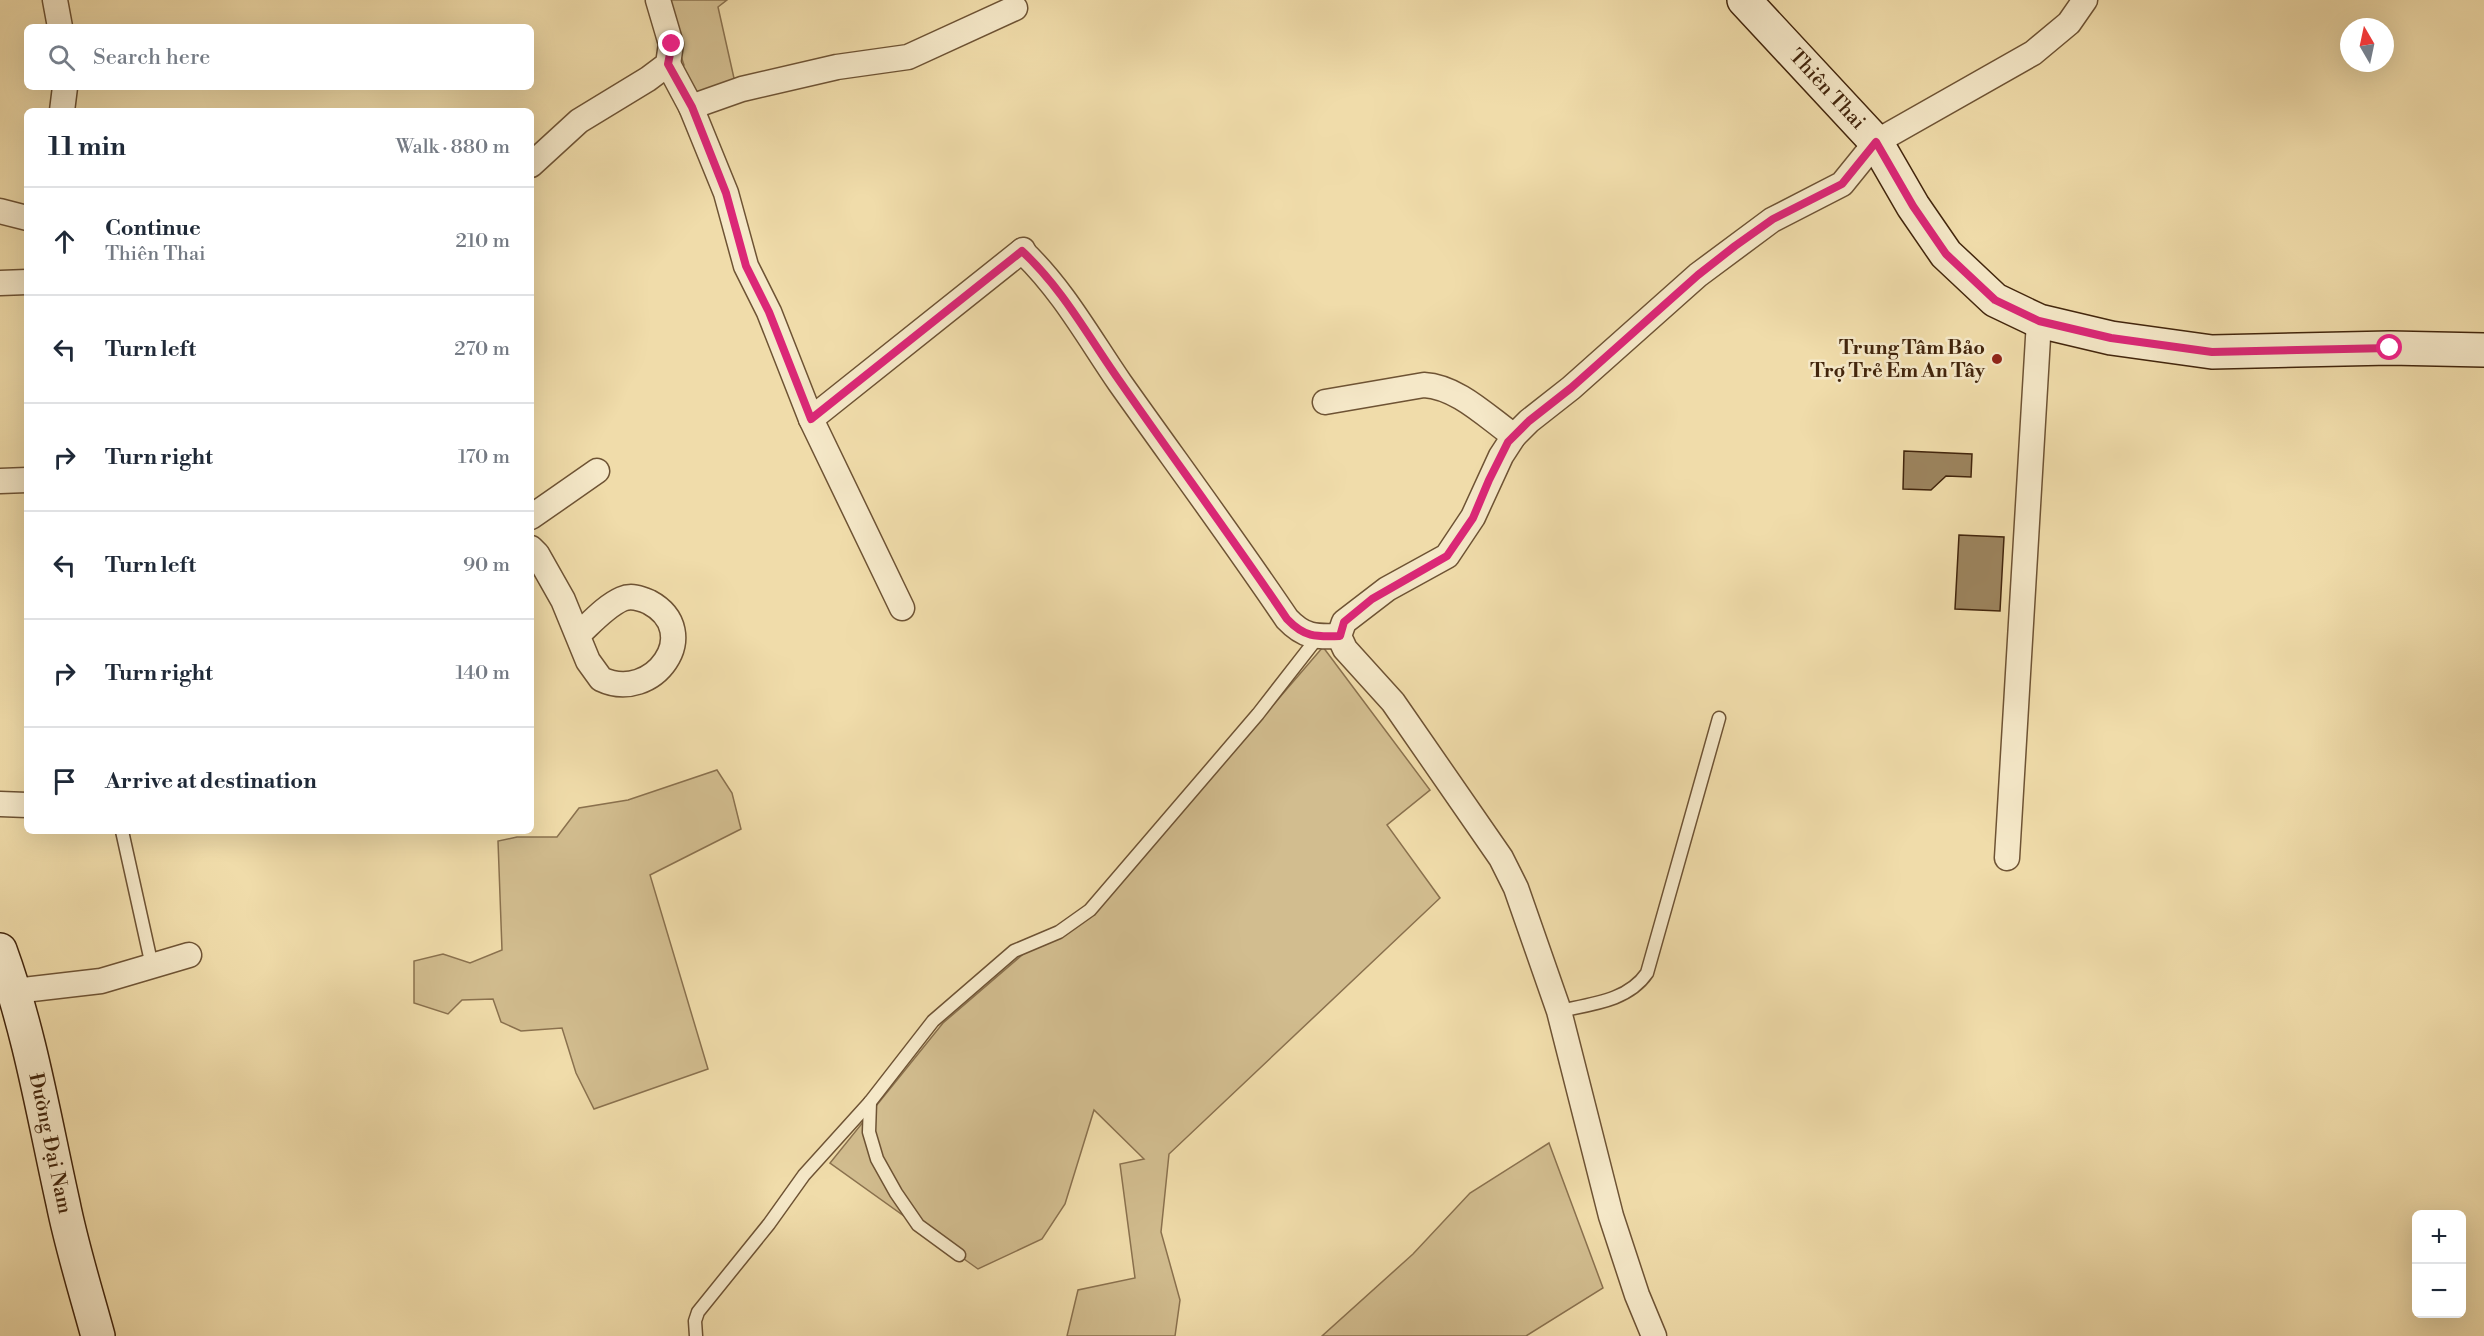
<!DOCTYPE html>
<html lang="en">
<head>
<meta charset="utf-8">
<style>
	:root { --surface:#fff; --page:#f2f2f3; --text:#1f2937; --muted:#747a83; --line:#e0e1e3 }
	body { margin:0; font-family:"Libre Bodoni",serif; background:var(--page); color:var(--text) }
	.controls { position:absolute; right:18px; bottom:18px; display:grid; overflow:hidden; border-radius:9px; box-shadow:0 6px 24px #0002 }
	.controls button { width:54px; height:54px; display:grid; place-items:center; padding:0; border:0; border-bottom:2px solid var(--line); background:var(--surface); color:var(--text); font:30px sans-serif }
	.compass { position:absolute; left:2340px; top:18px; width:54px; height:54px; border-radius:50%; background:var(--surface); box-shadow:0 6px 24px #0002; rotate:351deg }
	.stop { position:absolute; width:18px; height:18px; margin:-14px; border:4px solid #db2777; border-radius:50%; background:#fff }
	.stop.end { background:#db2777; border-color:#fff; box-shadow:0 2px 6px #0008 }
	.list { margin:0; padding:0; list-style:none }
	h2 { display:flex; justify-content:space-between; align-items:center; height:78px; margin:0; padding:0 24px; font-size:26px }
	h2 small { font-size:20px; font-weight:400; color:var(--muted) }
	.list li { display:grid; grid-template-columns:39px 1fr auto; gap:18px; align-items:center; box-sizing:border-box; height:108px; padding:0 24px; border-top:2px solid var(--line) }
	.list b { display:block; font-size:22px; white-space:nowrap }
	.list p { margin:0; font-size:20px; white-space:nowrap; color:var(--muted) }
	.list em { font-size:20px; font-style:normal; color:var(--muted) }
	.icon { flex:none; width:33px; height:33px; fill:none; stroke:currentColor; stroke-width:2; stroke-linecap:round; stroke-linejoin:round }
	.map { position:relative; flex:none; width:2484px; height:1336px; overflow:hidden }
	.search { position:absolute; background:var(--surface); box-shadow:0 6px 24px #0002; left:24px; top:24px; width:510px; height:66px; display:flex; align-items:center; gap:15px; box-sizing:border-box; padding:0 21px; border-radius:9px; color:var(--muted); font-size:22px }
	.panel { position:absolute; background:var(--surface); box-shadow:0 6px 24px #0002; left:24px; top:108px; width:510px; height:726px; border-radius:9px }
	.map>svg:first-child { display:block }
	.green { fill:#d2bd8f; stroke:#8a714e; stroke-width:1.5 }
	.building { fill:#9c845e; stroke:#42250c; stroke-width:1.5 }
	.lines { fill:none; stroke-linecap:round; stroke-linejoin:round }
	.lane-casing { stroke:#6e5334; stroke-width:15 }
	.street-casing { stroke:#6e5334; stroke-width:27 }
	.secondary-casing { stroke:#42250c; stroke-width:36 }
	.lane { stroke:#f5e8c8; stroke-width:12 }
	.street { stroke:#f5e8c8; stroke-width:24 }
	.secondary { stroke:#f5e8c8; stroke-width:33 }
	.route { stroke:#db2777; stroke-width:8 }
	.poi-dot { fill:#8f2418; stroke:#f5e8c8; stroke-width:2 }
	.labels { text-anchor:middle; dominant-baseline:central; stroke-width:5; stroke-linejoin:round; paint-order:stroke }
	.street-label { font-size:20px; fill:#42250c; stroke:#f5e8c8 }
	.poi-label { font-size:20px; font-weight:bold; fill:#42250c; stroke:#f5e8c8; text-anchor:end }
</style>
</head>
<body>
<div class="map">
<svg width="2484" height="1336" viewBox="0 0 2484 1336">
	<rect width="100%" height="100%" fill="#f0dcaa"/>
	<filter id="stains"><feTurbulence type="fractalNoise" baseFrequency=".00333" numOctaves="4"/><feColorMatrix values="0 0 0 0 .2 0 0 0 0 .09 0 0 0 0 .02 0 0 0 .5 -.17"/></filter>
	<radialGradient id="worn" r=".72"><stop offset=".6" stop-color="#630" stop-opacity="0"/><stop offset="1" stop-color="#630" stop-opacity=".3"/></radialGradient>
	<!-- green -->
	<g class="green">
		<path d="M662,0H727L718,7L736,87L683,111L667,81L684,65Z"/>
		<path d="M1323,647L1430,790L1387,825L1440,898L1169,1154L1161,1232L1180,1300L1175,1336H1067L1078,1290L1135,1278L1120,1164L1144,1159L1094,1110L1065,1204L1042,1239L978,1269L830,1163L943,1023L1029,949L1097,910Z"/>
		<path d="M717,770L732,793L741,829L650,875L708,1069L594,1109L576,1073L562,1028L521,1031L501,1022L493,999L462,1000L448,1014L414,1003V961L443,954L470,963L502,950L498,841L517,837H557L579,808L628,800Z"/>
		<path d="M1549,1143L1603,1288L1526,1336H1322L1413,1254L1470,1193Z"/>
	</g>
	<!-- building -->
	<g class="building">
		<path d="M1904,451L1972,454L1971,477L1946,476L1931,490L1903,489Z"/>
		<path d="M1959,535L2004,537L2000,611L1955,609Z"/>
	</g>
	<g class="lines">
		<defs>
			<g id="lane">
				<path d="M122,831L152,966"/>
				<path d="M1559,1011C1591,1004 1628,1001 1647,973L1719,718"/>
				<path d="M870,1102L869,1132L877,1159L896,1193L918,1225L959,1255"/>
				<path d="M696,1336L695,1321L698,1312L769,1224L804,1175L870,1102L933,1021L1014,951L1059,932L1090,910L1258,714L1314,642L1322,637"/>
			</g>
			<g id="street">
				<path d="M55,0L60,27"/>
				<path d="M668,64L691,107L726,193L746,266L769,312L811,419L902,608"/>
				<path d="M691,107L742,89L837,67L908,57L1015,8"/>
				<path d="M62,111L65,87"/>
				<path d="M531,165L579,121L648,79L668,64L671,44L658,0"/>
				<path d="M0,211L27,218"/>
				<path d="M1022,251C1063,290 1089,338 1120,383C1176,462 1233,539 1287,619C1304,637 1315,637 1339,636"/>
				<path d="M0,283L27,282"/>
				<path d="M1325,402L1424,385C1458,387 1487,417 1514,436"/>
				<path d="M811,419L1023,250"/>
				<path d="M0,481L27,480"/>
				<path d="M531,517L597,471"/>
				<path d="M531,548L537,554L563,600L588,661L601,679C653,704 705,632 649,602C640,598 631,595 622,599C606,606 592,622 579,634"/>
				<path d="M0,804L27,805"/>
				<path d="M2007,858L2039,321"/>
				<path d="M15,991L101,981L189,955"/>
				<path d="M1654,1336L1637,1295L1611,1216L1559,1011L1516,888L1501,858L1393,702L1345,649L1339,636L1344,622L1387,589L1447,556L1473,517L1501,456L1514,436L1529,421L1571,388L1698,275L1772,220L1842,184L1876,142L2033,53L2069,23L2085,0"/>
			</g>
			<g id="secondary">
				<path id="s1" d="M1744,0L1876,142L1913,206L1946,254L1995,300L2039,321L2111,338L2212,352L2390,348L2484,350"/>
				<path id="s2" d="M0,950C30,1032 44,1118 63,1203C72,1248 86,1292 98,1336"/>
			</g>
		</defs>
		<!-- lane casing -->
		<use href="#lane" class="lane-casing"/>
		<!-- street casing -->
		<use href="#street" class="street-casing"/>
		<!-- secondary casing -->
		<use href="#secondary" class="secondary-casing"/>
		<!-- lane -->
		<use href="#lane" class="lane"/>
		<!-- street -->
		<use href="#street" class="street"/>
		<!-- secondary -->
		<use href="#secondary" class="secondary"/>
	</g>
	<g class="lines">
		<!-- route -->
		<path class="route" d="M672,44L668,64L692,107L726,193L746,266L769,312L811,419L1022,251C1063,289 1089,338 1121,383C1176,462 1233,539 1287,619C1304,637 1315,637 1340,636L1344,622L1372,599L1447,556L1473,518L1489,480L1508,442L1529,421L1571,388L1698,275L1735,246L1773,219L1842,184L1876,142L1913,206L1946,254L1995,300L2039,321L2111,338L2212,352L2390,348"/>
	</g>
	<!-- markers -->
	<circle class="poi-dot" cx="1997" cy="359" r="6"/>
	<g class="labels">
		<!-- street labels -->
		<g class="street-label">
			<text stroke="none"><textPath href="#s1" startOffset="122">Thiên Thai</textPath></text>
			<text stroke="none"><textPath href="#s2" startOffset="200">Đường Đại Nam</textPath></text>
		</g>
		<!-- poi labels -->
		<g class="poi-label">
			<text x="1985" y="348">Trung Tâm Bảo<tspan x="1985" dy="23">Trợ Trẻ Em An Tây</tspan></text>
		</g>
	</g>
	<rect width="100%" height="100%" filter="url(#stains)"/>
	<rect width="100%" height="100%" fill="url(#worn)"/>
</svg>
<div class="controls">
<button>+</button>
<button>−</button>
</div>
<svg class="compass" viewBox="-18 -18 36 36"><path d="M0-13l5 13h-10z" fill="#e53935"/><path d="M0 13l5-13h-10z" fill="#747a83"/></svg>
<div class="stop" style="left:2390px;top:348px"></div>
<div class="stop end" style="left:672px;top:44px"></div>
<div class="search"><svg class="icon" aria-label="search" viewBox="0 0 24 24"><circle cx="10" cy="10" r="6"/><path d="M15 15l6 6"/></svg>Search here</div>
<section class="panel">
<h2>11 min<small>Walk · 880 m</small></h2>
<ul class="list">
<li><svg class="icon" aria-label="ahead" viewBox="0 0 24 24"><path d="M12 20V5M6 11l6-6 6 6"/></svg><div><b>Continue</b><p>Thiên Thai</p></div><em>210 m</em></li>
<li><svg class="icon" aria-label="left" viewBox="0 0 24 24"><path d="M17 20v-9H6M10 6l-5 5 5 5"/></svg><div><b>Turn left</b></div><em>270 m</em></li>
<li><svg class="icon" aria-label="right" viewBox="0 0 24 24"><path d="M7 20v-9h11M14 6l5 5-5 5"/></svg><div><b>Turn right</b></div><em>170 m</em></li>
<li><svg class="icon" aria-label="left" viewBox="0 0 24 24"><path d="M17 20v-9H6M10 6l-5 5 5 5"/></svg><div><b>Turn left</b></div><em>90 m</em></li>
<li><svg class="icon" aria-label="right" viewBox="0 0 24 24"><path d="M7 20v-9h11M14 6l5 5-5 5"/></svg><div><b>Turn right</b></div><em>140 m</em></li>
<li><svg class="icon" aria-label="arrive" viewBox="0 0 24 24"><path d="M6 21V4h12l-3 4 3 4H6"/></svg><div><b>Arrive at destination</b></div></li>
</ul>
</section>
</div>
</body>
</html>
